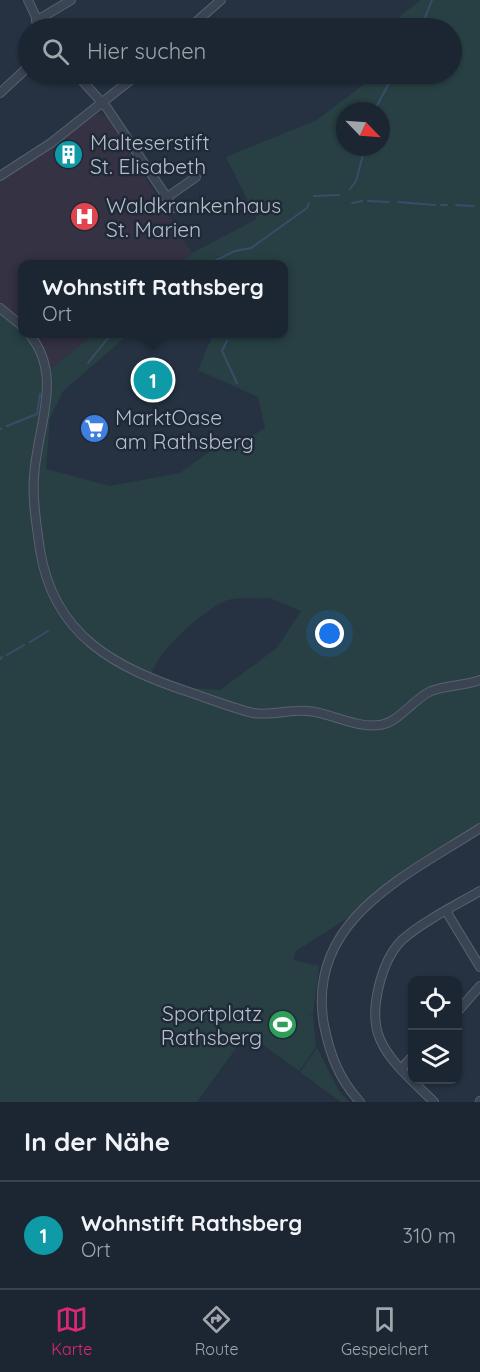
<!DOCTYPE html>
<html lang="de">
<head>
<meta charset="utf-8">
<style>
	:root { --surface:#1c2632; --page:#252e3a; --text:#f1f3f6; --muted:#a0a5ac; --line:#3a434d; --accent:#db2777 }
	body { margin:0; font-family:Quicksand,sans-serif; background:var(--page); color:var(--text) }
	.controls { position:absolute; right:18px; bottom:18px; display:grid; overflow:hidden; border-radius:12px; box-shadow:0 2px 4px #0004 }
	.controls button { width:54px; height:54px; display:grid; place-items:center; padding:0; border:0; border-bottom:2px solid var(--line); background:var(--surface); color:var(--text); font:30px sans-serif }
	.compass { position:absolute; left:336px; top:102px; width:54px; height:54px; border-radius:50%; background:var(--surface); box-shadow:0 2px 4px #0004; rotate:115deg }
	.you { position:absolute; left:330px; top:634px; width:21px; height:21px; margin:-15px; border:4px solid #fff; border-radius:50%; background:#1a73e8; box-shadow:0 0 0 9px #1a73e833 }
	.badge { display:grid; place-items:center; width:39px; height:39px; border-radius:50%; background:var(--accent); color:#fff; font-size:20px; font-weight:700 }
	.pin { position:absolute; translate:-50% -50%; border:3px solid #fff; box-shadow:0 2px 6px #0006 }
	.popup { position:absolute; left:18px; top:260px; width:270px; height:78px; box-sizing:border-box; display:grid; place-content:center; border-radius:12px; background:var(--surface); filter:drop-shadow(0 2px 4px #0005); font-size:20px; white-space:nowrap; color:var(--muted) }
	.popup b { font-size:22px; color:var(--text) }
	.popup::after { content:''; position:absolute; left:50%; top:100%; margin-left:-12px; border:12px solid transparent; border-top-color:var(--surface) }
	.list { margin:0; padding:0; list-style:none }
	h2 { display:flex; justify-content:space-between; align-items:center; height:78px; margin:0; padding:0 24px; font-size:26px }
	h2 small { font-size:20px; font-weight:400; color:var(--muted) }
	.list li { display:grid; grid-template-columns:39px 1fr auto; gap:18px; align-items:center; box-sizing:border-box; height:108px; padding:0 24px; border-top:2px solid var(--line) }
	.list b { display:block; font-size:22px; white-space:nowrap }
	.list p { margin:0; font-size:20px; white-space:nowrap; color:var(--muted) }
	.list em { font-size:20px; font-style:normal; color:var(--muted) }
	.icon { flex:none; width:33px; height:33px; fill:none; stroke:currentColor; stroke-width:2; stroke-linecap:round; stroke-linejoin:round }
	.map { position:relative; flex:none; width:480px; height:1102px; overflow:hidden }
	.search { position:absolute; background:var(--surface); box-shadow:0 2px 4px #0004; left:18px; right:18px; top:18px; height:66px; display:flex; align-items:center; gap:15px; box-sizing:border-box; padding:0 21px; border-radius:33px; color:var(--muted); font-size:22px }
	.sheet { height:186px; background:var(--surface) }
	nav { display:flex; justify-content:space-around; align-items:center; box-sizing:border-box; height:84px; border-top:2px solid var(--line); background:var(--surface); font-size:16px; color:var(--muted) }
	nav a { display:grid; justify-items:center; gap:3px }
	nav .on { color:var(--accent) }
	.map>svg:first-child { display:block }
	.medical { fill:#343243 }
	.green { fill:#284043; fill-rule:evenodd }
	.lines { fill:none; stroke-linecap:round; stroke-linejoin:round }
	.stream { stroke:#394d6a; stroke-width:2 }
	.minor-casing { stroke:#58626f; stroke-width:10 }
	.minor { stroke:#3a4452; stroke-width:8 }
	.labels { text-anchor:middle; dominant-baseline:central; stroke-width:5; stroke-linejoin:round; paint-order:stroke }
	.poi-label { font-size:21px; fill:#b7bfcc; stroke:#1f2937; text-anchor:start }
</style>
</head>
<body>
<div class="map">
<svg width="480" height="1102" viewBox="0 0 480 1102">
	<rect width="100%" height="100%" fill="#263242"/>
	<!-- medical -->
	<g class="medical">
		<path d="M98,113L107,116L192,253L179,264H22V323L0,305V181Z"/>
		<path d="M32,334H94L52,368Z"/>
	</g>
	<!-- green -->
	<g class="green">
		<path d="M421,0H480V823L402,871L375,891L349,917L296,951L293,960L319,966L313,1015L303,1011L313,1016L316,1047L299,1071L247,1033L197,1102H0V305L22,323V334H32L52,368L94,334H129L63,391L50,418L46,469L110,486L180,473L212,450L232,448L265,428L258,397L198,370L213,334H284V264H179L192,253L257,219L226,157L317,120L372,78L375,74H452V28H395L401,15ZM345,111H381V147H345ZM270,598L301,611L277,648L220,690L188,688L152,675C154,654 203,611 223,602C235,596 256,599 270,598Z"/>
		<path d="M317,1048L339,1091L349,1102H341L300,1072Z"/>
	</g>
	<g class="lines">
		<!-- stream -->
		<g class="stream">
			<path d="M421,28L432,0"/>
			<path d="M374,111L394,74"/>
			<path d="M350,189L356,181L365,147"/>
			<path d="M314,196L339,195"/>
			<path d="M368,201L389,202"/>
			<path d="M398,202L435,205"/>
			<path d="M352,203L362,201"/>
			<path d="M441,205H447"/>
			<path d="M456,205L474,206"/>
			<path d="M208,264L235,251L251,248L307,208L309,203"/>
			<path d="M227,341L222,351L237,383"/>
			<path d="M88,363L111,334"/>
			<path d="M7,426L37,414L40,394"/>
			<path d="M0,429H1"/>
			<path d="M30,642L48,631"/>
			<path d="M7,655L24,645"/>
			<path d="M0,659L2,657"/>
		</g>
		<defs>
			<g id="minor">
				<path d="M28,0L41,28"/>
				<path d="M36,21L71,0"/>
				<path d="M189,28L221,0"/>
				<path d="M76,74L107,108L174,208"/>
				<path d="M0,93L28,67"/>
				<path d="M0,176L51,143L138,74"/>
				<path d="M166,198L196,177"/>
				<path d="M0,308L22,326"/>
				<path d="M29,334C65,376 36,429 34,478C32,501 37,527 40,550C54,637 116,668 192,693C212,700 233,708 253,713C271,716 290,709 308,711C331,713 355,728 379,725C399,723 413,699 431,691C447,685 464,686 480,680"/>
				<path d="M446,911L480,967"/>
				<path d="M458,1011L480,986"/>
				<path d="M401,1069L412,1057"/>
				<path d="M360,1102C339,1079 330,1055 324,1025C305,919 408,875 480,828"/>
				<path d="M434,1102C416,1084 390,1063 380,1039C368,1012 381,961 402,940C422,922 456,905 480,891"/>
				<path d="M480,1102V1101"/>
			</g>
		</defs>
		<!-- minor casing -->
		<use href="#minor" class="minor-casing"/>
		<!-- minor -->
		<use href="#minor" class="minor"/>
	</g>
	<!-- icons -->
	<defs>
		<symbol id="building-disc" viewBox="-11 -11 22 22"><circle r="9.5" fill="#0f9aa8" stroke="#1f2937"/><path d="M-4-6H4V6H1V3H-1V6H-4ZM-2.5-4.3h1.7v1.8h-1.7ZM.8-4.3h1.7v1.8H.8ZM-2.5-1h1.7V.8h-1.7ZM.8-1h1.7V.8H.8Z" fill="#fff"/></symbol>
		<symbol id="hospital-disc" viewBox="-11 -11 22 22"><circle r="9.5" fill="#e0444e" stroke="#1f2937"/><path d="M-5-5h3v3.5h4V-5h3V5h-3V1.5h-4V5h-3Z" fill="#fff"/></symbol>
		<symbol id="supermarket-disc" viewBox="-11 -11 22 22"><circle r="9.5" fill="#3f7fe0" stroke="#1f2937"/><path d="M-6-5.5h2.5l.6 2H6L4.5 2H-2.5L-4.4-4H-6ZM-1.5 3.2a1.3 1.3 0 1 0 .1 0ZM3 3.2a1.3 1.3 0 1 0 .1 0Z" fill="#fff"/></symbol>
		<symbol id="stadium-disc" viewBox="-11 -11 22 22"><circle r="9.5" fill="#2e9e5b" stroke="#1f2937"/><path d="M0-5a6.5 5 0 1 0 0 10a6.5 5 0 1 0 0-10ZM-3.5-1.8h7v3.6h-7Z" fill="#fff"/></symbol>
	</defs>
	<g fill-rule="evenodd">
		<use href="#building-disc" x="52" y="138" width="33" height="33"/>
		<use href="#hospital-disc" x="68" y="200" width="33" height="33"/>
		<use href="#supermarket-disc" x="78" y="412" width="33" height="33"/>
		<use href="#stadium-disc" x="266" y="1008" width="33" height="33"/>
	</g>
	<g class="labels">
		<!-- poi labels -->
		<g class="poi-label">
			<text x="90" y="142">Malteserstift<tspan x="90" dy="24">St. Elisabeth</tspan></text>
			<text x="106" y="205">Waldkrankenhaus<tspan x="106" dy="24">St. Marien</tspan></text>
			<text x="115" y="417">MarktOase<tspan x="115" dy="24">am Rathsberg</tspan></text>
			<text x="262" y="1013" text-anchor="end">Sportplatz<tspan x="262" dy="24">Rathsberg</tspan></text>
		</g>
	</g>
</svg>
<div class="controls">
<button><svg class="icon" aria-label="locate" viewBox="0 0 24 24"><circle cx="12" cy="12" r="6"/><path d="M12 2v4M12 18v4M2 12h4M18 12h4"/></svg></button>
<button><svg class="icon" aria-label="layers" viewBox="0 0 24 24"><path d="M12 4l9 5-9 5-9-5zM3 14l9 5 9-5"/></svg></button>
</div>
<svg class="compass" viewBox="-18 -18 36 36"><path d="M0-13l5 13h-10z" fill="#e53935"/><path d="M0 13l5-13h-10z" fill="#a0a5ac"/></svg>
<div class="you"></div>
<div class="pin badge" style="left:153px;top:380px;background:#0f9aa8">1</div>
<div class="popup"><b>Wohnstift Rathsberg</b>Ort</div>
<div class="search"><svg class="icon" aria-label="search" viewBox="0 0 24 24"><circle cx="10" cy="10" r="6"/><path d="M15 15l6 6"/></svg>Hier suchen</div>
</div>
<section class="sheet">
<h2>In der Nähe<small></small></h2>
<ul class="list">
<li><span class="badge" style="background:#0f9aa8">1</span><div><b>Wohnstift Rathsberg</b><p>Ort</p></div><em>310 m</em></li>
</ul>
</section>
<nav>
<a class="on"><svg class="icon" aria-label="map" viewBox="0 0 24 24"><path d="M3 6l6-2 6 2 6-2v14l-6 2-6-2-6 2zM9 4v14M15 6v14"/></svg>Karte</a>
<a><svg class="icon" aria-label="directions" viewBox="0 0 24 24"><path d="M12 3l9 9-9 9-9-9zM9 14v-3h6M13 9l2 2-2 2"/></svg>Route</a>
<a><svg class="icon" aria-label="saved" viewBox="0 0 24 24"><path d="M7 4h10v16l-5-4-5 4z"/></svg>Gespeichert</a>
</nav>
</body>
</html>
